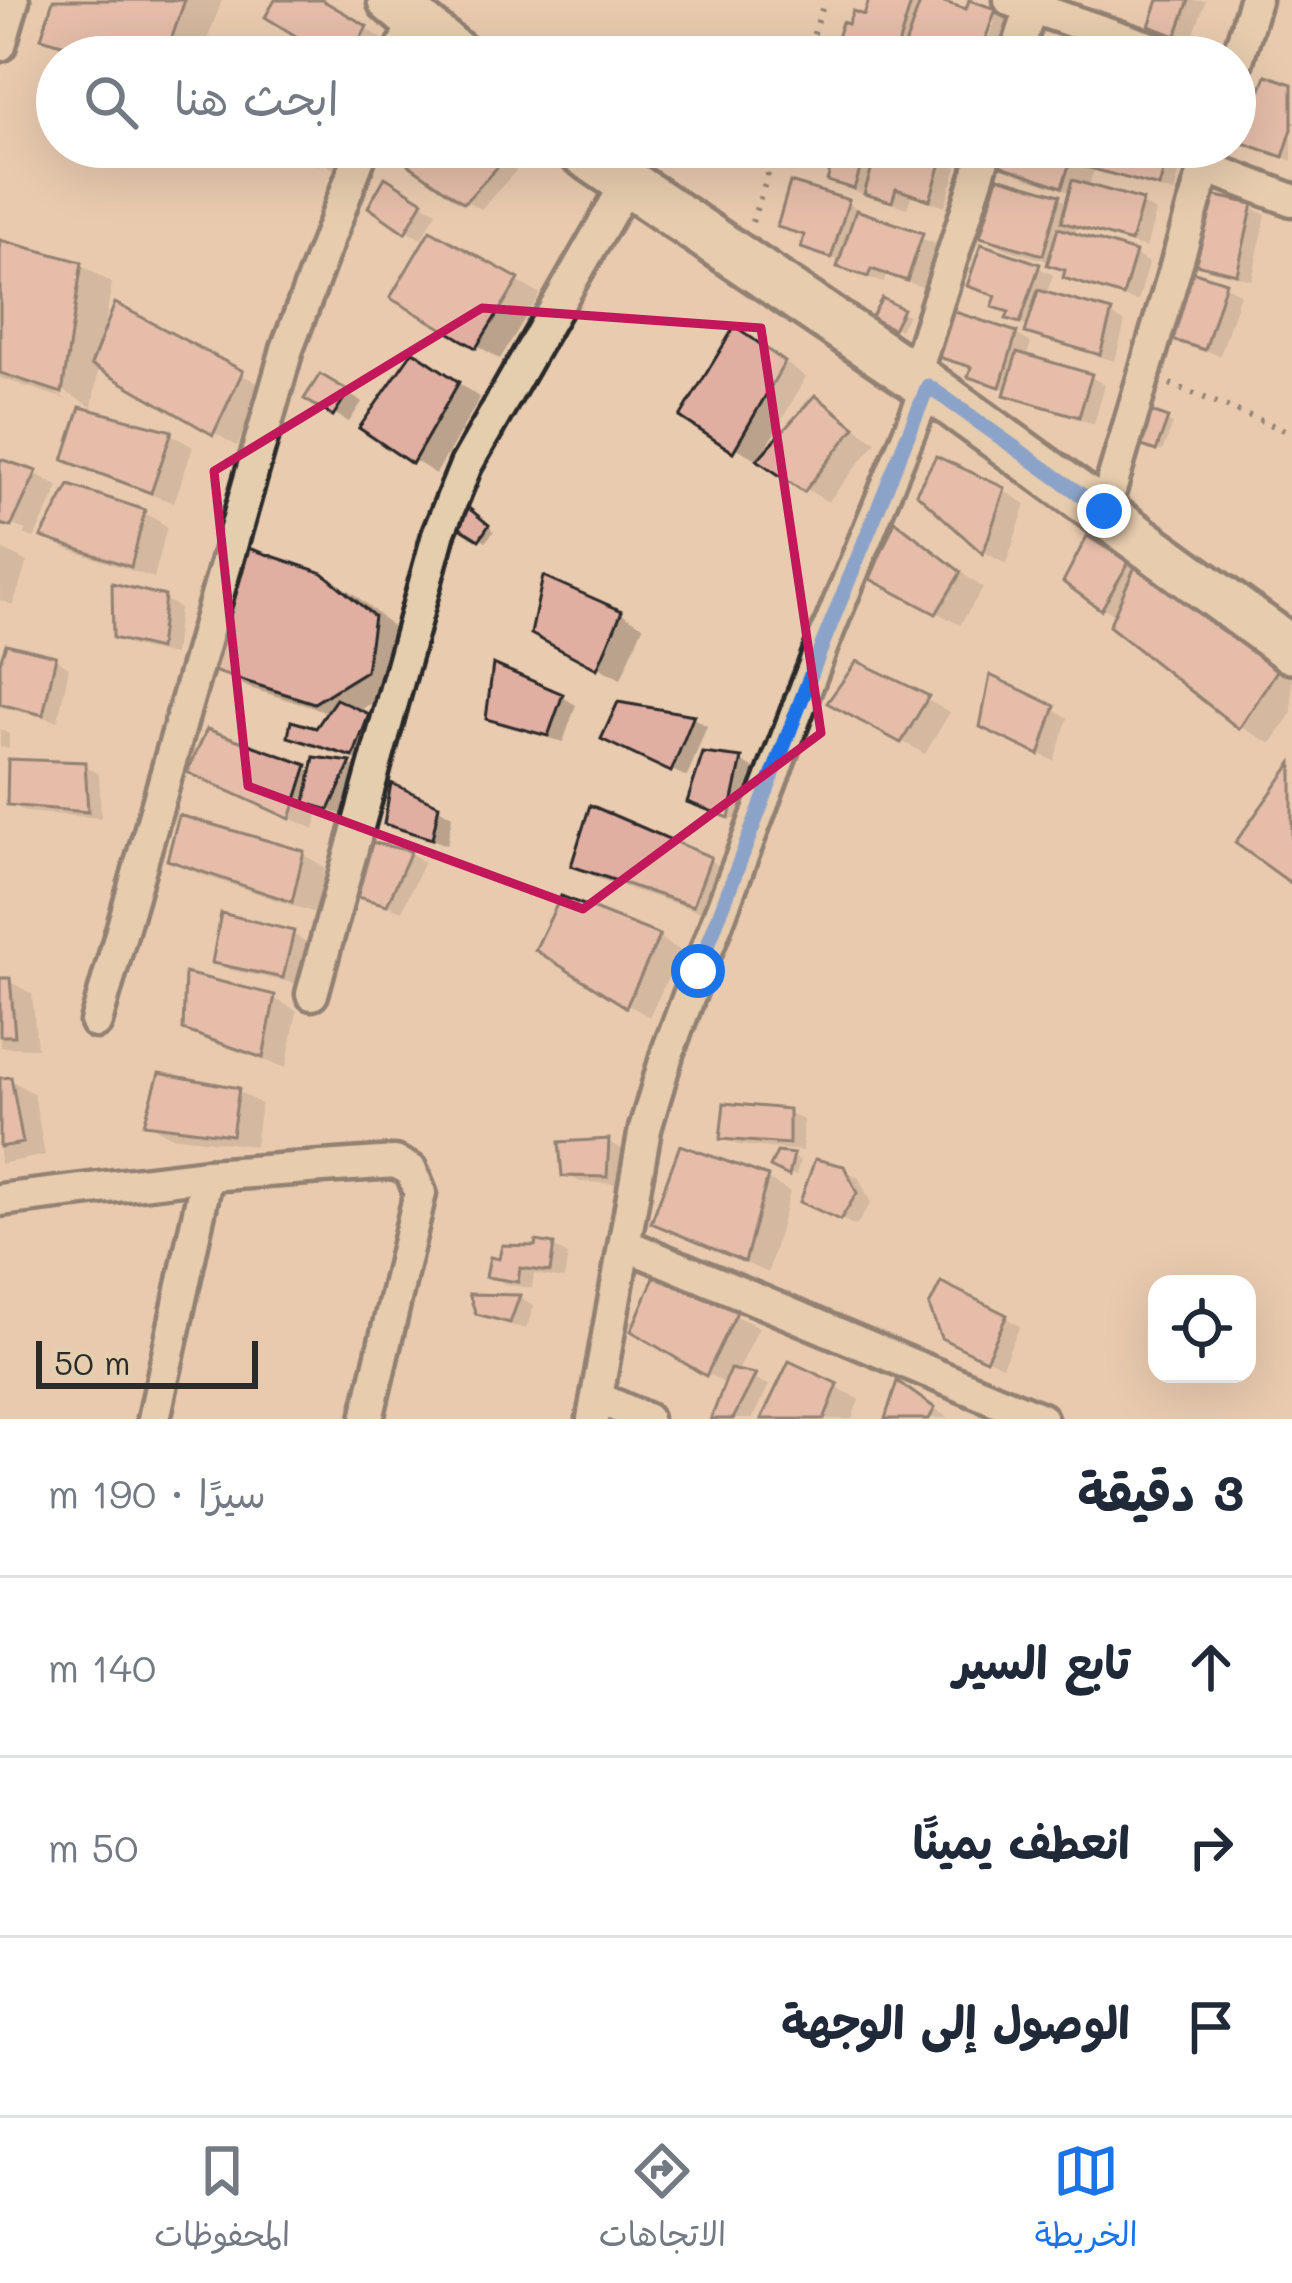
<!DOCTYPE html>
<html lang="ar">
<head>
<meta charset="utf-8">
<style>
	:root { --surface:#fff; --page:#f6f6f7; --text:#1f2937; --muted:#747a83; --line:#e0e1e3; --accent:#1a73e8 }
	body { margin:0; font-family:Mali,"Playpen Sans Arabic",sans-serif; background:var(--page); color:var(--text); direction:rtl }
	.controls { position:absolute; right:36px; bottom:36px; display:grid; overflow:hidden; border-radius:24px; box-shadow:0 12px 48px #0002 }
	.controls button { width:108px; height:108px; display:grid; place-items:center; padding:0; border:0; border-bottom:3px solid var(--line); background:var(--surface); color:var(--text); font:60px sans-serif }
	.scale { position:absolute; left:36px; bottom:30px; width:222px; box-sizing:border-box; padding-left:12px; border:6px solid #2b2b2b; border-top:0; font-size:33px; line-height:42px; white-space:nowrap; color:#2b2b2b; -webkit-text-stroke:9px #e5ceae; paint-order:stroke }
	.stop { position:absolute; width:36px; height:36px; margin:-27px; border:9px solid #1a73e8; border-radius:50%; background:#fff }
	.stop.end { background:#1a73e8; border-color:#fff; box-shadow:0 3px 12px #0008 }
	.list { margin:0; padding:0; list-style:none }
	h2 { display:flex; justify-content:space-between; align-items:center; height:156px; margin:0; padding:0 48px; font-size:51px }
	h2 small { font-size:39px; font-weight:400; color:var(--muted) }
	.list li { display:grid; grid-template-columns:78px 1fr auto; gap:36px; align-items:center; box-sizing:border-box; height:180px; padding:0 48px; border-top:3px solid var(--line) }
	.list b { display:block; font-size:45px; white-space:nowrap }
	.list em { font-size:39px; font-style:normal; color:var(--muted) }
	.icon { flex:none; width:66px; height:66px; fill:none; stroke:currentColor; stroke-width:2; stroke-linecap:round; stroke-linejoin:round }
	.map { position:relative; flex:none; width:1292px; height:1419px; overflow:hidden; direction:ltr }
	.search { position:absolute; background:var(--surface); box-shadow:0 12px 48px #0002; left:36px; right:36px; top:36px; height:132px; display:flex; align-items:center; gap:30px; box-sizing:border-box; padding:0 42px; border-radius:66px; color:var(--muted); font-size:45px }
	.sheet { height:696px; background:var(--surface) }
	nav { display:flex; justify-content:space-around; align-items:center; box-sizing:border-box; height:168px; border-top:3px solid var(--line); background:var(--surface); font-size:33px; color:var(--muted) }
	nav a { display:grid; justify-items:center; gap:6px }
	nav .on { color:var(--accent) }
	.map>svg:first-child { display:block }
	.shadow { fill:#0003 }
	.building { fill:#e1aea2; stroke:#2b2b2b; stroke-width:3 }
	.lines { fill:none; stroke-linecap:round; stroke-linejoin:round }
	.street-casing { stroke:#2b2b2b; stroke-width:39 }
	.secondary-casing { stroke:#2b2b2b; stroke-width:54 }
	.path { stroke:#2b2b2b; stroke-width:6; stroke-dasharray:3 9; stroke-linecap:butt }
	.street { stroke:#e5ceae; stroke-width:30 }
	.secondary { stroke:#e5ceae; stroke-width:45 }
	.route { stroke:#1a73e8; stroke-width:15 }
	.marked { fill:none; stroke:#c2185b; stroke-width:9; stroke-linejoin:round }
</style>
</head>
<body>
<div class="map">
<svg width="1292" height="1419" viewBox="0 0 1292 1419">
	<rect width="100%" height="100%" fill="#e9cbaf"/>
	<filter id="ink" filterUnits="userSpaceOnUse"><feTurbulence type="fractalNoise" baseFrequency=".00833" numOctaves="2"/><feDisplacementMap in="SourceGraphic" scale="24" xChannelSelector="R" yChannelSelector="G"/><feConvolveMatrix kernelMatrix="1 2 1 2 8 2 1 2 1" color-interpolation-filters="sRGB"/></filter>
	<g filter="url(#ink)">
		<!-- shadow -->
		<g class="shadow">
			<path d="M57,0H222L201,57L74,54L44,37Z"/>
			<path d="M279,0H318L388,42L380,57H335Z"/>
			<path d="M872,0L923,3L929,0L967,13L994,12L1017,25L1006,57H982L995,21H988L976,57H893L841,36L866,18Z"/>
			<path d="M1161,0L1206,1L1191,42L1152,25Z"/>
			<path d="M258,49L273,57H252Z"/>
			<path d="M1292,87V161L1247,141Z"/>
			<path d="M296,147H349L340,173Z"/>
			<path d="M421,147H441L460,157L465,147H490L516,171L481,209L466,201Z"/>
			<path d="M797,147H903L957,167L945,206L911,196L907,208L846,188L831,179L834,170L795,154Z"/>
			<path d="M1005,147H1178L1185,151L1174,193L1094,170L1088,188L1141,203L1156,212L1146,248L1077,228L1074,237L1134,254L1149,263L1138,302L1081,285L1051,262L1006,249L984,236L1059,198L1069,203L1072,193L1023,176L1000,163Z"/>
			<path d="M386,181L437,212L421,239L406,230Z"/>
			<path d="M847,203L862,211L861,215L936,244L922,287L886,275L884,283L855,274L841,266L842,262L804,247L807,238L780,225Z"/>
			<path d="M1251,207L1266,215L1252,280L1210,270L1195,262Z"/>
			<path d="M432,234L540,294L500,359L394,296Z"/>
			<path d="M0,243L81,265L112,283L104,331L116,307L265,387L237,446L99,366L92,407L50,383L47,388L68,400L0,378Z"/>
			<path d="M1038,267L1053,275L1046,295L1110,314L1125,322L1115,361L1044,340L996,305L998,298L970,285Z"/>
			<path d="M1225,285L1240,294L1220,356L1168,335Z"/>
			<path d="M883,302L908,315L900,330L875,317Z"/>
			<path d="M736,330L806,377L761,457L816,399L876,442L828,502L685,417Z"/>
			<path d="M1016,334L1031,343L1026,358L1091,377L1105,385L1094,424L1023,402L1009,391L972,376L974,369L942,355Z"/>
			<path d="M437,368L480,398L436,474L363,428Z"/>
			<path d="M321,378L362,402L349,422L308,398Z"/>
			<path d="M1166,421L1173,424L1162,452L1141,444Z"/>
			<path d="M170,434L193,447L174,503L90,472L67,459Z"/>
			<path d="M0,462L36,474L59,487L34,538L24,534L26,530L0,520Z"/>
			<path d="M1003,490L1026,504L1006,564L984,552L919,492Z"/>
			<path d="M144,513L167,526L154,578L67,549L45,536Z"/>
			<path d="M472,513L494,531L486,541L459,524Z"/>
			<path d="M896,525L983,588L960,625L874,578Z"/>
			<path d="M1088,540L1137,570L1168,583L1292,677V712L1271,744L1241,727L1113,625L1117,616L1102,607Z"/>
			<path d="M0,548L27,562L13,605L0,600Z"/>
			<path d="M322,575L354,594L404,636L396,688L358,711L382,726L368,763L306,744L291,735L317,731L330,713L247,687L217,670Z"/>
			<path d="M164,599L179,608L174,655L131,646L116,637Z"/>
			<path d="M621,613L643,626L621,679L557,646Z"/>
			<path d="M55,658L69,667L58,721L0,707V671Z"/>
			<path d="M858,665L950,712L925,754L832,702Z"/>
			<path d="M561,696L576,705L563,742L504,726L489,718Z"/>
			<path d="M1053,709L1068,718L1054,761L998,734Z"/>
			<path d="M693,718L707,726L687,777L619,746Z"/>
			<path d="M0,729L9,734V748L0,747Z"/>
			<path d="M316,761L350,765L364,773L344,816L320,807L314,829L191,771L306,768L314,773Z"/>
			<path d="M741,761L756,770L744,824L691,801Z"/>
			<path d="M84,765L99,774L101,818L25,812L10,803Z"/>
			<path d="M437,807L452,816L447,845L387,822Z"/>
			<path d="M367,845L410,853L424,862L402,911L356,894Z"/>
			<path d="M302,854L325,867L315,913L194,872L171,858Z"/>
			<path d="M709,860L732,873L716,917L597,878L574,864Z"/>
			<path d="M293,934L308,943L298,984L230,970L215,961Z"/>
			<path d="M659,938L681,951L649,1017L627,1004Z"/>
			<path d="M0,981H9L32,994L37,1048L0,1047Z"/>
			<path d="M274,998L297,1011L286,1068L210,1042L186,1028Z"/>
			<path d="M11,1080L34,1094L45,1155L0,1164V1081Z"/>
			<path d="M238,1091L261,1104L255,1146L170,1136L147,1123Z"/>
			<path d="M788,1112L803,1120V1151L738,1145L723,1137Z"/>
			<path d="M609,1142L623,1150L622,1184L580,1182L565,1174Z"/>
			<path d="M779,1155L800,1160L796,1176L774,1166Z"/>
			<path d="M843,1169L859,1178L871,1203L856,1226L818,1209Z"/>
			<path d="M767,1179L790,1192L768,1273L655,1222Z"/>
			<path d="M553,1247L568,1255L564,1279L534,1274L532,1288L505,1284L490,1275L502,1262Z"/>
			<path d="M656,1279L759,1327L737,1373L769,1385L752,1419H714L727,1385L634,1329Z"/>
			<path d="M474,1297L520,1298L534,1306L526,1329L495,1321L479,1312Z"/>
			<path d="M1006,1318L1020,1326L1002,1366L959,1345Z"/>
			<path d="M836,1386L859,1400L852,1419H764Z"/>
			<path d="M913,1393L948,1418L888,1419Z"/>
		</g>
		<!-- building -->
		<g class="building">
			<path d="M53,0H185L165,57H107L41,38Z"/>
			<path d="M275,0H322L367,26L351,57H330L265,17Z"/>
			<path d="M869,0H912L895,56L837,38L842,22L848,24L853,11L864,15Z"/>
			<path d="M921,0H938L966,9L969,0L996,9L979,57H901Z"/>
			<path d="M1158,0H1189L1176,36L1149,26Z"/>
			<path d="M1266,75L1292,84V129L1283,157L1243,143Z"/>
			<path d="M291,147H323L317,163Z"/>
			<path d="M417,147H447L459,153L462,147H488L503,161L464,203L406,163Z"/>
			<path d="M794,147H867L854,189L827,181L831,167L792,155Z"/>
			<path d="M878,147H913L943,156L930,200L896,189L892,202L864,194Z"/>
			<path d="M1002,147H1075L1062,187L996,164Z"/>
			<path d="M1087,147H1170L1159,187L1082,166Z"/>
			<path d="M385,177L423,201L405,233L368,207Z"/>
			<path d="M998,177L1060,195L1043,255L980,237Z"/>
			<path d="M1072,180L1143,200L1131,242L1061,222Z"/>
			<path d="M790,182L849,200L831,258L801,248L804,235L777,227Z"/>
			<path d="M1207,194L1253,204L1237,274L1191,263Z"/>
			<path d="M856,210L923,233L907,281L871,269L868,277L837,267Z"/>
			<path d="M1058,228L1136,252L1123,296L1063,278L1065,270L1047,265Z"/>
			<path d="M430,230L519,279L476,348L390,298Z"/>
			<path d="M0,240L82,262L62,393L0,373Z"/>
			<path d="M981,244L1040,264L1020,323L1006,319L1009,312L992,307L996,296L967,286Z"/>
			<path d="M1185,269L1226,282L1205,350L1164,337Z"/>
			<path d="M1038,290L1112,311L1100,355L1025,333Z"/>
			<path d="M882,298L903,309L893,329L871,318Z"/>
			<path d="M115,303L243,371L213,435L91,365Z"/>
			<path d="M952,311L1017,332L1000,387L968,377L971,367L938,357Z"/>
			<path d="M735,326L785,362L733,452L680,417Z"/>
			<path d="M413,351L459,382L412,464L359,428Z"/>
			<path d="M1017,352L1092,374L1079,417L1004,395Z"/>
			<path d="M320,374L349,391L333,416L304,399Z"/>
			<path d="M815,395L855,427L804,492L757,460Z"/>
			<path d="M80,407L172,431L151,493L63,460Z"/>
			<path d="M1144,409L1168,418L1156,451L1131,442Z"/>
			<path d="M936,456L1005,488L983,554L916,493Z"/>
			<path d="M0,459L37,471L11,527L0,524Z"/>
			<path d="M69,485L145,510L131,567L41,537Z"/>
			<path d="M465,505L489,525L479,540L455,525Z"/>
			<path d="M895,521L961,572L936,614L870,579Z"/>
			<path d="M1087,536L1129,562L1101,610L1063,582Z"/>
			<path d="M248,548L323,573L374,616L366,671L314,703L213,671Z"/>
			<path d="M1137,562L1278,669L1239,729L1109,626Z"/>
			<path d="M543,576L622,611L597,669L531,634Z"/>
			<path d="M112,583L165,596L159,649L113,638Z"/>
			<path d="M6,644L56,656L43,715L0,704V662Z"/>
			<path d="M857,661L929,696L901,743L827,703Z"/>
			<path d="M493,664L563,694L548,736L486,719Z"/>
			<path d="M990,675L1055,706L1039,755L980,727Z"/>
			<path d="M336,699L369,714L353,757L288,737L291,721L316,728Z"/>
			<path d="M618,702L694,715L671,772L601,739Z"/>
			<path d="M207,729L307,765L290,819L187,772Z"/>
			<path d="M703,753L742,758L729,818L687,802Z"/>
			<path d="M314,757L351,762L329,810L305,803Z"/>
			<path d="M8,759L85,762L88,812L7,805Z"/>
			<path d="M1292,763V884L1235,843Z"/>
			<path d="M391,783L439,805L432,839L384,824Z"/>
			<path d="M590,805L711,857L693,906L571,866Z"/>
			<path d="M179,815L304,851L292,902L167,860Z"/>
			<path d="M365,841L411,851L387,905L353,896Z"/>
			<path d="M561,896L660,935L626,1007L535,950Z"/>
			<path d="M221,913L294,931L283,978L212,963Z"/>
			<path d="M185,973L275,995L263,1058L183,1030Z"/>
			<path d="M0,978H10L15,1036H0Z"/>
			<path d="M159,1073L239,1088L232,1135L144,1124Z"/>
			<path d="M11,1077L23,1143L0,1147V1078Z"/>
			<path d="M724,1103L789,1109V1144L720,1139Z"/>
			<path d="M609,1139L607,1177L562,1176L559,1142Z"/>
			<path d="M680,1145L768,1176L745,1262L651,1223Z"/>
			<path d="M777,1152L794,1154L789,1176L770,1167Z"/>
			<path d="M815,1159L844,1166L857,1193L840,1220L800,1202Z"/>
			<path d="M536,1241L554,1244L550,1272L520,1268L518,1282L486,1277L490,1257L499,1259L502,1245L535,1246Z"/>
			<path d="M655,1275L737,1312L706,1376L631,1331Z"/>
			<path d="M941,1282L1007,1315L986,1360L941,1338L929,1306Z"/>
			<path d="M469,1294L520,1295L510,1323L476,1314Z"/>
			<path d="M789,1361L838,1384L824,1419H761Z"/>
			<path d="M730,1369L756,1374L733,1419H711Z"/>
			<path d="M897,1381L935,1408L929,1419H885Z"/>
		</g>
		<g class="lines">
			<defs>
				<g id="street">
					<path d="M1010,0L1177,57"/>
					<path d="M0,45L13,0"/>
					<path d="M399,57L414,20"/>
					<path d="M1015,57L1031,8"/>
					<path d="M1235,67L1255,0"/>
					<path d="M1206,167L1292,200"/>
					<path d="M914,377L987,147"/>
					<path d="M1104,511L1211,147"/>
					<path d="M312,994L439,532L466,465L626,185"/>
					<path d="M96,1022L287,349L363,147"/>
					<path d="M0,1200L207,1175L395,1162L411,1170L420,1193L367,1419"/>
					<path d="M626,1245L1041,1419"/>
					<path d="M598,1398L646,1419"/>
					<path d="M154,1419L207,1175"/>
					<path d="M593,1419L645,1129L668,1051L823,643L928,386"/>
				</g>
				<g id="secondary">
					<path d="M391,0L459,57"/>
					<path d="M575,147L928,386L1292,650"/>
				</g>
			</defs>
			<!-- street casing -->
			<use href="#street" class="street-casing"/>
			<!-- secondary casing -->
			<use href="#secondary" class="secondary-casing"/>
			<!-- path -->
			<g class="path">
				<path d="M806,57L825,0"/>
				<path d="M752,222L777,147"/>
				<path d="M1170,384L1292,433"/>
			</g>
			<!-- street -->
			<use href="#street" class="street"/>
			<!-- secondary -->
			<use href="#secondary" class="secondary"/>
		</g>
	</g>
	<g class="lines" filter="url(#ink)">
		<!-- route -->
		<path class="route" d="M698,971L823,643L928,386L1104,511"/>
	</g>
	<!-- marked area -->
	<path d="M0 0H1292V1419H0ZM482,308L761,328L821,733L583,909L248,786L214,471Z" fill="#e9cbaf" fill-opacity=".55" fill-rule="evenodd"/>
	<path class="marked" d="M482,308L761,328L821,733L583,909L248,786L214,471Z"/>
</svg>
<div class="controls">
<button><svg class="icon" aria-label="locate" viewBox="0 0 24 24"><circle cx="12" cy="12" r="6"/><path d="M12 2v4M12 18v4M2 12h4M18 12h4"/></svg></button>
</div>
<div class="scale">50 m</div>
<div class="stop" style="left:698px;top:971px"></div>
<div class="stop end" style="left:1104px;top:511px"></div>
<div class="search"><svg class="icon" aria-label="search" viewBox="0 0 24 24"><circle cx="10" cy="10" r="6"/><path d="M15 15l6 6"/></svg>ابحث هنا</div>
</div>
<section class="sheet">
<h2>3 دقيقة<small>سيرًا · 190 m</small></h2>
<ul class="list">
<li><svg class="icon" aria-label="ahead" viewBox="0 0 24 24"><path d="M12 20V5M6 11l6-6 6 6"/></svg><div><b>تابع السير</b></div><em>140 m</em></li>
<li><svg class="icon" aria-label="right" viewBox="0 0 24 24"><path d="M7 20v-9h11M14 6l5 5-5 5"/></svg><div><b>انعطف يمينًا</b></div><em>50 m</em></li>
<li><svg class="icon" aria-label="arrive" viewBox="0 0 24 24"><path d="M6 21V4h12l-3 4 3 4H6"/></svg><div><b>الوصول إلى الوجهة</b></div></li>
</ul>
</section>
<nav>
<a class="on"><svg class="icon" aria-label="map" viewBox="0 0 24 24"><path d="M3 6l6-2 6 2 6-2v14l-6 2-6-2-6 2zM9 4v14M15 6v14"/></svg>الخريطة</a>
<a><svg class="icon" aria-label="directions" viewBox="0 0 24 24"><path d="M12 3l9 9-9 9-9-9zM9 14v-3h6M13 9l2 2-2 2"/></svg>الاتجاهات</a>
<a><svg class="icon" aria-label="saved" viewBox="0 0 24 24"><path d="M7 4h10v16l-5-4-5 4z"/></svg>المحفوظات</a>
</nav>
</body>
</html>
